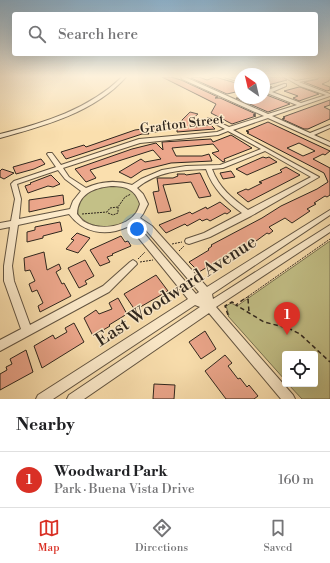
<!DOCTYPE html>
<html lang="en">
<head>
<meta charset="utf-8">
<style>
	:root { --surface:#fff; --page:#f6f6f6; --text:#202124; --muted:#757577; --line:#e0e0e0; --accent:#d93025 }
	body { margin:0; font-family:"Libre Bodoni",serif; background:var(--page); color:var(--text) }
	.controls { position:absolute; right:12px; bottom:12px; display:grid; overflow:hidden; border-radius:4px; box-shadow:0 4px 16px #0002 }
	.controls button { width:36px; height:36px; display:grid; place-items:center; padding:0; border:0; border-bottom:1px solid var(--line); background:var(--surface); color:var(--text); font:20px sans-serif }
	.compass { position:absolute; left:234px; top:68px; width:36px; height:36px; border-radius:50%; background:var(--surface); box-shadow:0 4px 16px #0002; rotate:326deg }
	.you { position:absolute; left:137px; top:229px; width:14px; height:14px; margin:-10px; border:3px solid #fff; border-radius:50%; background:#1a73e8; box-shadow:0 0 0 6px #1a73e833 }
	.badge { display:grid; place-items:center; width:26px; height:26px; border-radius:50%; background:var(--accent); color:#fff; font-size:13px; font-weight:700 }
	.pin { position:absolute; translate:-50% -33px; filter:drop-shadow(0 1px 2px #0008) }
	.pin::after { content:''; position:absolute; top:21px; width:14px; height:12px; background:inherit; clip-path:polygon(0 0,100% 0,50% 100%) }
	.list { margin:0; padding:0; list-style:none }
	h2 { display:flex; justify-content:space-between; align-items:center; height:52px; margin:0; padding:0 16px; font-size:17px }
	h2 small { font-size:13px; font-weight:400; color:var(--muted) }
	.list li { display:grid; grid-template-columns:26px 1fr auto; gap:12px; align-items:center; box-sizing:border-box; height:56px; padding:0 16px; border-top:1px solid var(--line) }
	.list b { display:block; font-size:15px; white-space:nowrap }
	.list p { margin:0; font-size:13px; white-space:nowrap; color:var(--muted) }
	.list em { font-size:13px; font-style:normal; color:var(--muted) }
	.icon { flex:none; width:22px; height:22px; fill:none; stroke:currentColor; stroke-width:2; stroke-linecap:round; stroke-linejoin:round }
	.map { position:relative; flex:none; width:330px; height:399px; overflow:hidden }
	.search { position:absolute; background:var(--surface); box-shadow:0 4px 16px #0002; left:12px; right:12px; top:12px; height:44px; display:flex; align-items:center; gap:10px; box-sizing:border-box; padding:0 14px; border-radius:4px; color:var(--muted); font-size:15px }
	.sheet { height:108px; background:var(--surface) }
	nav { display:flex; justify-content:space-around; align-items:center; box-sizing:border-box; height:56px; border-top:1px solid var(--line); background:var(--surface); font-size:11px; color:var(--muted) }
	nav a { display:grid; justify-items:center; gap:2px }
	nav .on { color:var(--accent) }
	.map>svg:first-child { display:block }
	.green { fill:#c3c087; stroke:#797352 }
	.building { fill:#eca68b; stroke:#2f261d; fill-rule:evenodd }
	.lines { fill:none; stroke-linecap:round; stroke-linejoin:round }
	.minor-casing { stroke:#625441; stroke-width:2 }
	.path-far1 { stroke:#2f261d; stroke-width:1; stroke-dasharray:2 1; stroke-linecap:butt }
	.path { stroke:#2f261d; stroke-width:1.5; stroke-dasharray:4.5 3; stroke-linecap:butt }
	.minor { fill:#fceaca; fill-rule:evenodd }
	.labels { text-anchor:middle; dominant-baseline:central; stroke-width:3; stroke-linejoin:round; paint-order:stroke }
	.far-street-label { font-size:13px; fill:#2f261d; stroke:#fceaca }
	.near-street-label { font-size:18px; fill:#2f261d; stroke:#fceaca }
</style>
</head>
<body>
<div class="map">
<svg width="330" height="399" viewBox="0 0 330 399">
	<rect width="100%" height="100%" fill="#fadfae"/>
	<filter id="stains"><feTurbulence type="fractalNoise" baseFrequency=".005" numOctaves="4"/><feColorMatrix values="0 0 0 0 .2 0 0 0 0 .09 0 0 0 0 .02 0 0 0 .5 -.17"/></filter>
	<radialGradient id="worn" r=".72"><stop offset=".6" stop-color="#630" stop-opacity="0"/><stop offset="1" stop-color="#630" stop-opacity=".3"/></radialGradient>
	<!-- green -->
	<g class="green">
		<path d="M107,185L123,186L134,191L141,204C139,208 137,212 135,216C122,231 89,231 78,214C74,196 93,189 107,185Z"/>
		<path d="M330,241V399H302L288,384H315V354H285V380L228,316L229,315L226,306L231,303L237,306Z"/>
	</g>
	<!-- building -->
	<g class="building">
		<path d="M162,77H171L181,80L218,97L215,98H220L256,114L253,115L256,116L232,124L211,113L216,104Z"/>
		<path d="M199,77L207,80L215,77L236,83L240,84V91L227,94L191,78Z"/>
		<path d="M264,77H283L287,80L268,85L272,87L268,88H264Z"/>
		<path d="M320,77H330V80L328,81H329L322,84L330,87V90L327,91L304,82L318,79Z"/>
		<path d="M299,87H300L319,94L299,101L293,98L298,96L284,91Z"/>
		<path d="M264,94L290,104L268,112L236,98H248L257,102L264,99Z"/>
		<path d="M330,100V105L324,107L330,110V119L308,129H304L282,119L285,118L283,117Z"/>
		<path d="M190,112L198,114L192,119L194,127L211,125L215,129L177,132V126H183L182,120Z"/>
		<path d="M268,122L330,151L325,155L323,154L313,159L330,168V195L327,197L325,196L314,203L316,204L307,209L310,211L292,223L285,218L269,227L273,231L269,234L267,233L252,244L219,260L199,272L189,262L209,250L208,249L212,246L211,245L262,218L281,206L317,189L328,182L324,173L247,133L249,132L246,131ZM299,143L315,151L303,156L287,148Z"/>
		<path d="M159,127L162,131L148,133L149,134H142L66,159L61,152L84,145L86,147L135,130Z"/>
		<path d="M231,135L252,148L224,159L225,161L223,162L212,153L219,151L213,144L172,148L176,156H202L209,154L212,161L171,163L143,170L131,178L119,172L141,159L145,162L161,159L153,150L90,170L96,178L86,182L75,169L132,149L156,143L163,150L162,142L211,139L213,142Z"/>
		<path d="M263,157L266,158L269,157L277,162L247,175L236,169Z"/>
		<path d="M41,159L45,164L34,169L16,174L13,167Z"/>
		<path d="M286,167L300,175L248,202L237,193L246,189L248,190L262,183L259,182L282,172L280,170Z"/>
		<path d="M2,169L14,173L4,179L0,177V171Z"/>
		<path d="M231,171L235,177L223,179L220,173Z"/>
		<path d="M200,173L211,196L199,198L191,182L163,185L171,211L158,213L153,192L159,191L157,178H173L178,176L177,174H185L186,175Z"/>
		<path d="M51,175L60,184L53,187L48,186L28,193L25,186L31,184L30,183Z"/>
		<path d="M63,195L64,204L29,212V200Z"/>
		<path d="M220,202L231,211L227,214L225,213L210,221L207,219L202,221L200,219L187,226L185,224L166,233L159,225L190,212L192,214L206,207L207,209Z"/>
		<path d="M60,222L62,231L43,236V238L27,242V232L35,230V227Z"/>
		<path d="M77,233L90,238L78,253L66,249L74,240L71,239Z"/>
		<path d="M121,236L125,242L128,241L131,246L112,254L113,255L107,257L110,262L100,266L90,250Z"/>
		<path d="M44,252L47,270L59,264L61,269L56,272L62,284L64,283L71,296L40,312L38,306L43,303L37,290L32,292L29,284L35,281L30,270L25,271L24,258Z"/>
		<path d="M85,260L94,276L85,281L87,284L79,288L68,268Z"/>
		<path d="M156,275L168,291L135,310L124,294Z"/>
		<path d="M118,298L127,314L109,325L110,326L93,336L84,318L96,310L99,314L112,309L109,303Z"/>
		<path d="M74,323L84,342L42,368L34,346L53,335L55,339L67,332L65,328Z"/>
		<path d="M205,331L216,349L201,359L189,342Z"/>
		<path d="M26,350L33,372L0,390V374L7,370L6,367L12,364L10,359Z"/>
		<path d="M225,355L232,363L228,366L238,379L240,378L247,387L249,385L258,396L254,399H226L205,371Z"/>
		<path d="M154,384L175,385L174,399H153Z"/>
	</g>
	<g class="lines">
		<defs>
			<g id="minor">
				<path d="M122,77H126C95,112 44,126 0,138V134C44,123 89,109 122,77Z"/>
				<path d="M181,77H185L268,114L297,105L267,93L264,91V89L268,90L284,84H286V86L272,92L301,103L326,95L300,86L284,77H288L296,81L319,77L318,78L299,82L330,94V96L272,116L310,133L330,125V128L314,135L330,142V146L268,118L233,130L319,177L251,216L210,237L189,244L186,243L185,241L186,239L204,233L242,213C226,201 213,189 206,169C180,170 158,171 137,188L143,194L148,204L143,214L140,218L152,226L207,287L330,210V215L212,294L213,299L330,225V232L216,307L293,395L295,399H281L209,313L84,399H67L69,395L200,307L195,305L53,399H36L38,395L188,299L137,236L127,227C106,237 83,233 69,214L18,225L12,266L14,281L30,325L103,286L130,262L133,260L136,262L137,264L109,292L0,351V340L21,329L4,281V266L10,227L0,229V223L11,221L15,199L11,184L14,181L56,167L47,154L48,153H52L61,165L139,139L217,132L225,129L208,120V118H210L229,127L264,116L182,79ZM228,131L261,149L220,165L186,166L162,170L141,179L132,185C117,180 100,181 86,188L69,177L63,168L140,143L218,135ZM265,151L311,177L248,210C232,198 219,188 212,169L223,168ZM58,170L65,179L81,191L73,201L70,209L19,219L21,199L17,184ZM111,186C126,186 135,189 140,204C139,207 138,210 136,213C125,228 98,231 83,221C81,219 79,216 77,214C78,194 93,188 111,186ZM136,222L146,230L199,292L196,294L143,232L133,224Z"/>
				<path d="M224,77H229L240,80V82Z"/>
			</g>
		</defs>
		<!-- minor casing -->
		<use href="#minor" class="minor-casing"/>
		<!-- path-far1 -->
		<g class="path-far1">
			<path d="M108,213L113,215L118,213V207"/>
			<path d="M82,214L107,212L110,208L118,207L125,197L131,194"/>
			<path d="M172,244L182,242"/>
			<path d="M179,251L184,246"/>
			<path d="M138,259L145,252"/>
			<path d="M140,262L153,260"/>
			<path d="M248,296V300"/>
			<path d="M243,300L330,239"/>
		</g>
		<!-- path -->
		<g class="path">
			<path d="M244,299L236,305L264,322L288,328L300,334L330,362"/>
			<path d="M248,299L249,312"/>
			<path d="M228,315L225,306L232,302L236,304"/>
		</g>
		<!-- minor -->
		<use href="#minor" class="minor"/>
	</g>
	<!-- sky -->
	<linearGradient id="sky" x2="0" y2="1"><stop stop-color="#8db6d4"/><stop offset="0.58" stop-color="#fdf1db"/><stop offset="1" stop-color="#fdf1db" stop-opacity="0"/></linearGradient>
	<rect width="330" height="132" fill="url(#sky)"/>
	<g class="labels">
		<!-- far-street labels -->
		<g class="far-street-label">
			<text transform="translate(182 124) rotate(-7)">Grafton Street</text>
		</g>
		<!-- near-street labels -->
		<g class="near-street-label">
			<text transform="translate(176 291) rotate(-33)">East Woodward Avenue</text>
		</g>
	</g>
	<rect width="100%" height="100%" filter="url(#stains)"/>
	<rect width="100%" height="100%" fill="url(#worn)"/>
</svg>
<div class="controls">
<button><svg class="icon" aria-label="locate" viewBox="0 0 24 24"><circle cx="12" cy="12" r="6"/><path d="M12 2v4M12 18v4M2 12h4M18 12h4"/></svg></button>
</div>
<svg class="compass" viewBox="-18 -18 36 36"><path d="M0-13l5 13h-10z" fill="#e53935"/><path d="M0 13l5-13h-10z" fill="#757577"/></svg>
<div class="you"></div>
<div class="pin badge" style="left:287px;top:335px">1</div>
<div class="search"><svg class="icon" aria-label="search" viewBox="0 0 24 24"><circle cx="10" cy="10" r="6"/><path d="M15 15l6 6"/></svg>Search here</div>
</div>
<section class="sheet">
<h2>Nearby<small></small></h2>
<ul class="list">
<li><span class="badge">1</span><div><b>Woodward Park</b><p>Park · Buena Vista Drive</p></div><em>160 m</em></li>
</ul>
</section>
<nav>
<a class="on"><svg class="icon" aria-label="map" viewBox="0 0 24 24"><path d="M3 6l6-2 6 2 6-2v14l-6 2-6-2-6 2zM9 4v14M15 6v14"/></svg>Map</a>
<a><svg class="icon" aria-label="directions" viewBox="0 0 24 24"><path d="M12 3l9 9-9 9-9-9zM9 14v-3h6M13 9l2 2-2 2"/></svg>Directions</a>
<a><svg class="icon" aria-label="saved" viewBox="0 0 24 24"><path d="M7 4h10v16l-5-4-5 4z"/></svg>Saved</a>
</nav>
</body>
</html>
